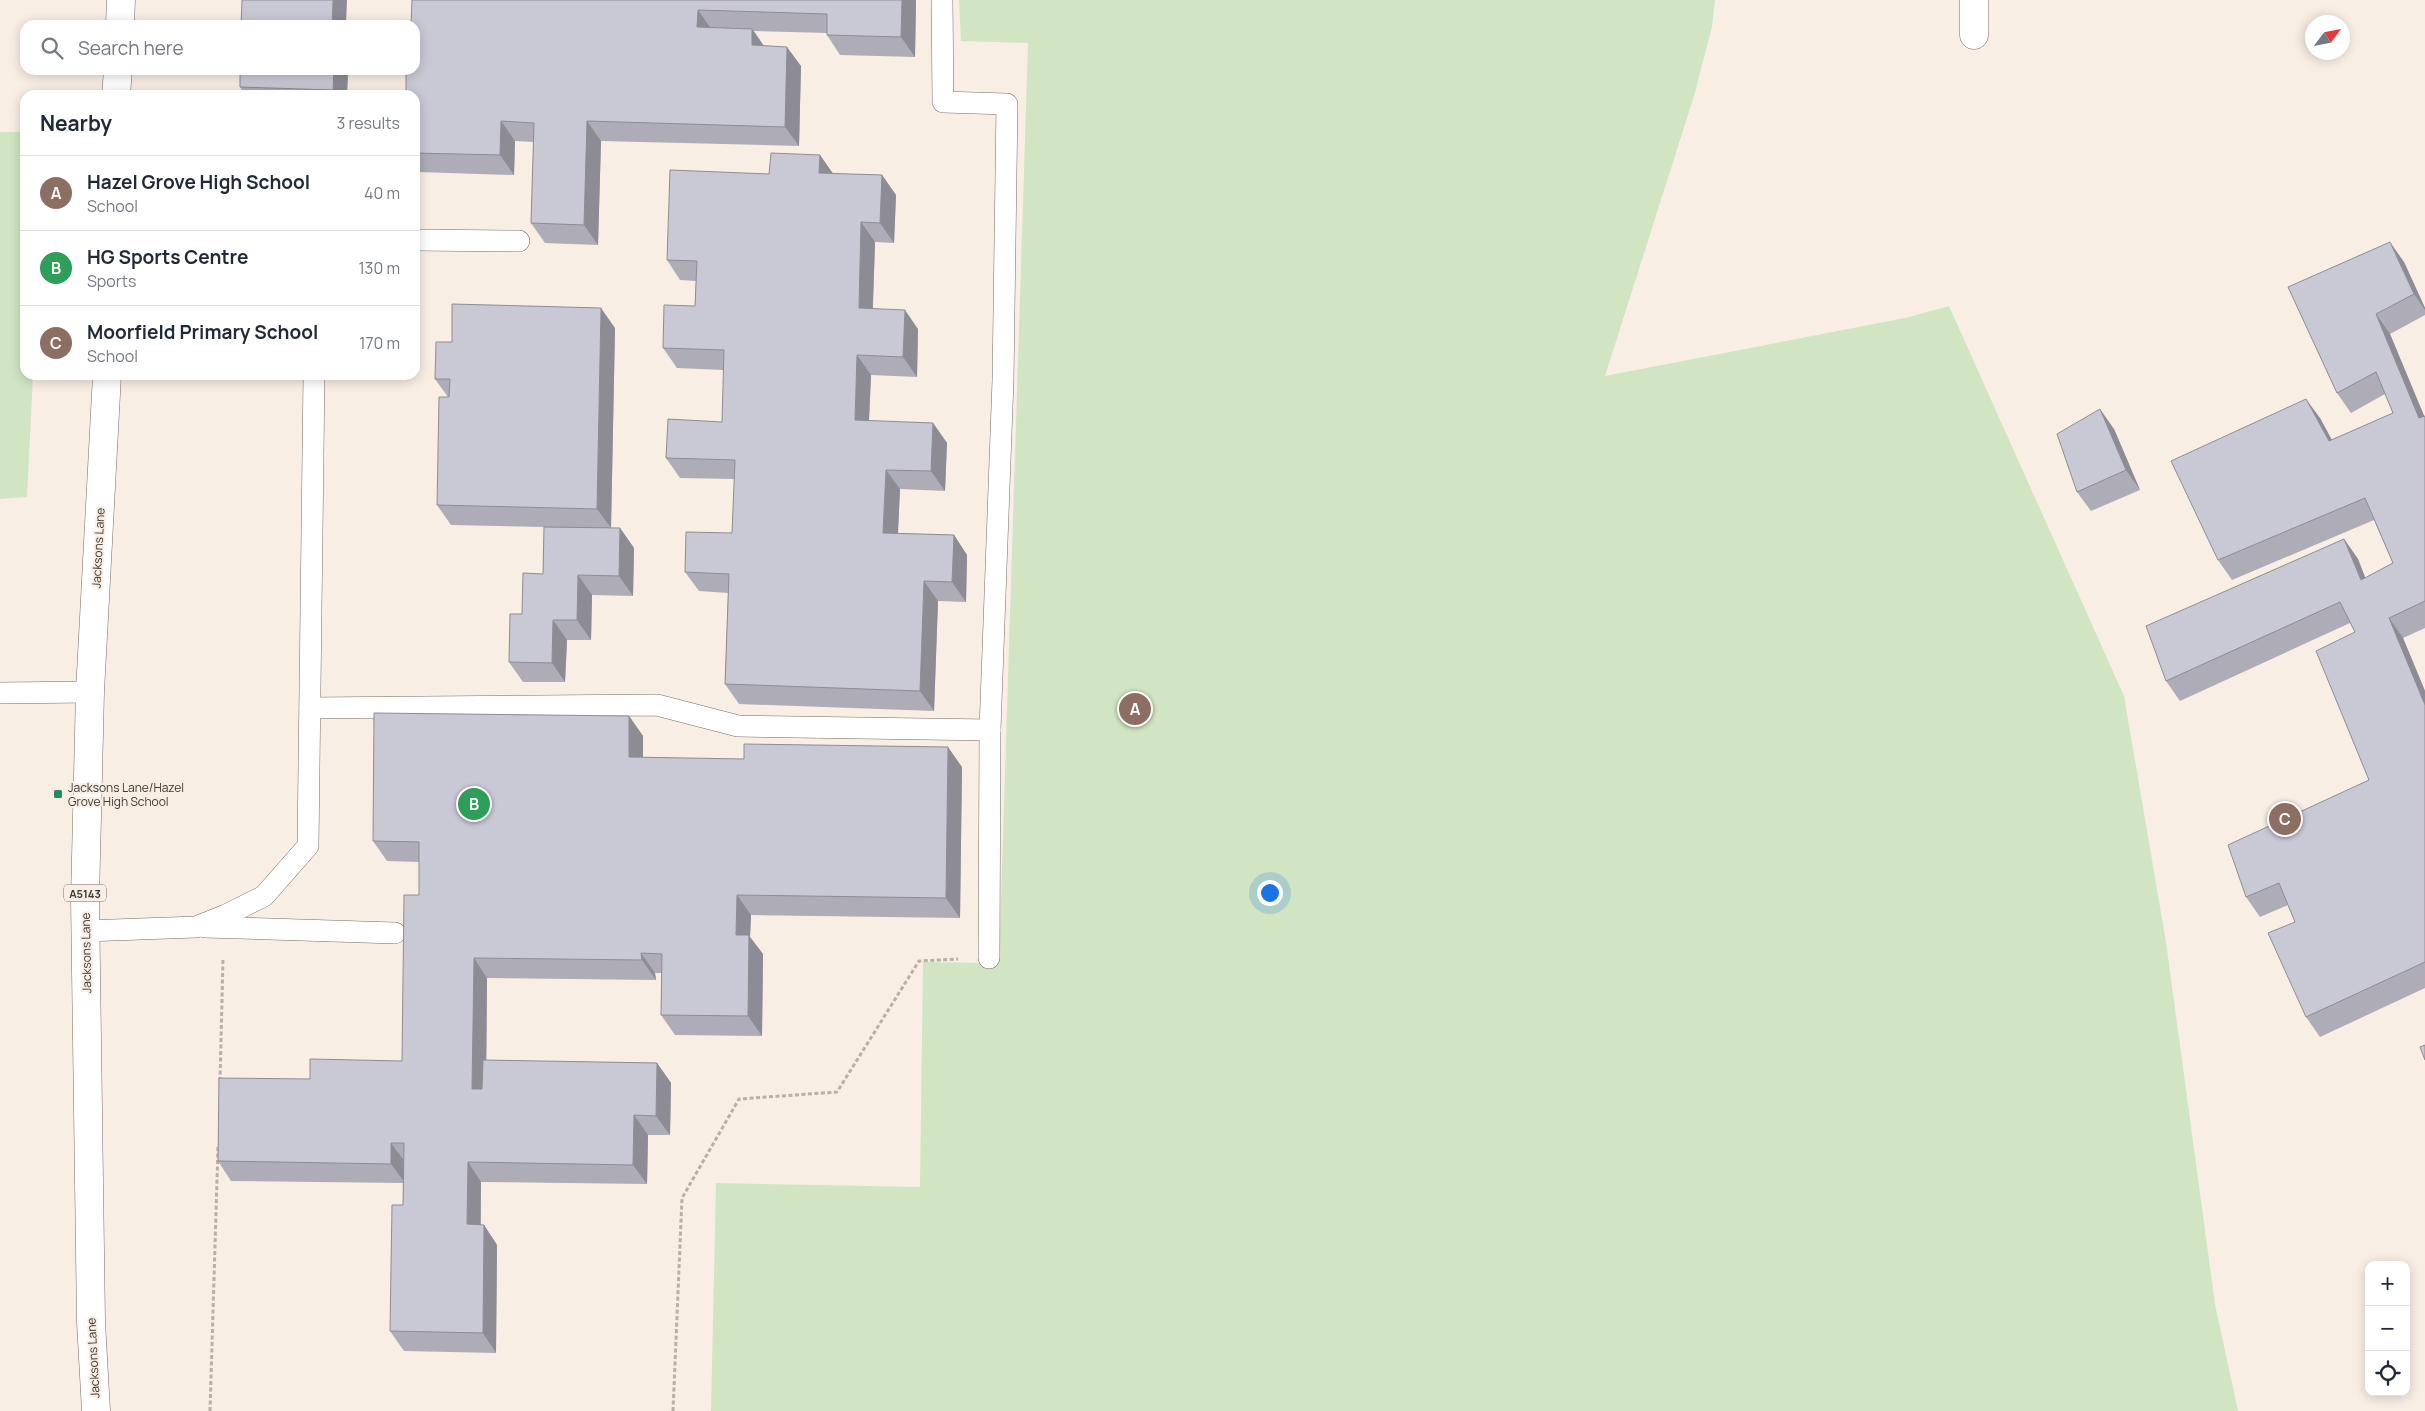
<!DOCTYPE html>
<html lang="en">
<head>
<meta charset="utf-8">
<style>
	:root { --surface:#fff; --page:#f6f6f7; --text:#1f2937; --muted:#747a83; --line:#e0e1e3; --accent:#db2777 }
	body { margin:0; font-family:Manrope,sans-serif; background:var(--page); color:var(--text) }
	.controls { position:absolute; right:15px; bottom:15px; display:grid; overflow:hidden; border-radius:10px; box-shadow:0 2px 12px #0003 }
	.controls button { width:45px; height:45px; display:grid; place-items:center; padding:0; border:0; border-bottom:1px solid var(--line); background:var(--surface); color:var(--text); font:25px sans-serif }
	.compass { position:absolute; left:2305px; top:15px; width:45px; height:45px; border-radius:50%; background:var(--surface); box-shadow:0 2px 12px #0003; rotate:58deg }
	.you { position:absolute; left:1269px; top:892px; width:18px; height:18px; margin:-12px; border:4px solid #fff; border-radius:50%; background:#1a73e8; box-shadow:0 0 0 8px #1a73e833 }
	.badge { display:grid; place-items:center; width:32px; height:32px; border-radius:50%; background:var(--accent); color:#fff; font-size:16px; font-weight:700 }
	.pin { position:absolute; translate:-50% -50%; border:2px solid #fff; box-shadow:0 1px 5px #0006 }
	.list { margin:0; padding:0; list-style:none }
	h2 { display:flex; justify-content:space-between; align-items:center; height:65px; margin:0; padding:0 20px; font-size:21px }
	h2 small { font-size:16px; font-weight:400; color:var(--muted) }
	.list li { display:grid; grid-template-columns:32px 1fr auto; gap:15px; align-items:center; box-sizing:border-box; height:75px; padding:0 20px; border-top:1px solid var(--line) }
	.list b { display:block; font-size:19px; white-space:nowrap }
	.list p { margin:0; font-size:16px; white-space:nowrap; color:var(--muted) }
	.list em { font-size:16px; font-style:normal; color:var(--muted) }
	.icon { flex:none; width:28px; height:28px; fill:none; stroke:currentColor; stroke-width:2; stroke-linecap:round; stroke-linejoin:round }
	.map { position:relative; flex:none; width:2425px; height:1411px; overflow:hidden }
	.search { position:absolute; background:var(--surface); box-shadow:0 2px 12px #0003; left:20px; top:20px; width:400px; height:55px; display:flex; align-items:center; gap:12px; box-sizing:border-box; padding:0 18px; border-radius:15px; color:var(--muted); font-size:19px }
	.panel { position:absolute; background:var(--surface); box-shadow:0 2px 12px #0003; left:20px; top:90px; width:400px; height:290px; border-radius:15px }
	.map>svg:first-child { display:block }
	.green { fill:#d1e5c3 }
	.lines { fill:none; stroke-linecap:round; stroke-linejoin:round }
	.service-casing { stroke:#776e66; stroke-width:22 }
	.minor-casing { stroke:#776e66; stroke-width:29 }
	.primary-casing { stroke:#776e66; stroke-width:29 }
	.path { stroke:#b8afa7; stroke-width:3; stroke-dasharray:4 2.5; stroke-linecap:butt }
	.service { stroke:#fff; stroke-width:21 }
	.minor { stroke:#fff; stroke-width:28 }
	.primary { stroke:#fff; stroke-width:28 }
	.wall { fill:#adacb7 }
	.shaded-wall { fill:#8d8c95 }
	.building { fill:#c9c8d5; stroke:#8d8c95 }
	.poi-dot { fill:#248a65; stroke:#f9eee4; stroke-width:2 }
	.labels { text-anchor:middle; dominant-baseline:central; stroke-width:4; stroke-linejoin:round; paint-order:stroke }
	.shield { fill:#f9eee4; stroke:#756f6a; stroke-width:1 }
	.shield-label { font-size:11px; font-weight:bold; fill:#3d3935 }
	.street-label { font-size:12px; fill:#3d3935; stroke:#f9eee4 }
	.poi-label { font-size:12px; fill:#3d3935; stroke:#f9eee4; text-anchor:start }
</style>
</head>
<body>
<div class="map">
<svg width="2425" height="1411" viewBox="0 0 2425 1411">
	<rect width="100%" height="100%" fill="#f9eee4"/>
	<!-- green -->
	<g class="green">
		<path d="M959,0H1715L1712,27L1694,96L1605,376L1905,318L1949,306L2124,696L2166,942L2215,1304L2238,1411H711L716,1183L920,1187L923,962L999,963L1028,43L961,41Z"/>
		<path d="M0,132H25V375H33L27,497L0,499Z"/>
	</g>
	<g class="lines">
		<defs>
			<g id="service">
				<path d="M942,0L943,102L1007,104L1003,380L990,730L989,958"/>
				<path d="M415,240L519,241"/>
				<path d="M0,693L90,692"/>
				<path d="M310,708L657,705L738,726L990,730"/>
				<path d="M205,927L395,933"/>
				<path d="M85,931L196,927L226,915L264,896L308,846L314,375"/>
			</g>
			<path id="minor" d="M1974,0V35"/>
			<g id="primary">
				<path d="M120,25L121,0"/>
				<path d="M116,95L118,70"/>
				<path d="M96,1411L91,1322L85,899L90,692L107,375"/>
			</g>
		</defs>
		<!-- service casing -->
		<use href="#service" class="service-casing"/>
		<!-- minor casing -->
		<use href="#minor" class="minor-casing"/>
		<!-- primary casing -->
		<use href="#primary" class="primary-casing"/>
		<!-- path -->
		<g class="path">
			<path d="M220,1081L223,959"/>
			<path d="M210,1411L218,1147"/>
			<path d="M673,1411L682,1198L739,1099L837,1092L919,961L958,959"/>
		</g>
		<!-- service -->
		<use href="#service" class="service"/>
		<!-- minor -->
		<use href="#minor" class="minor"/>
		<!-- primary -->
		<use href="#primary" class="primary"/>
	</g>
	<!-- wall -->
	<g class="wall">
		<path d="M412,0H916L915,57L840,55L827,35V33L754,31L764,46L801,66L799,146L601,141L598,245L545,243L531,223L534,142L515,141L514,175L418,172L415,168V70Z"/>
		<path d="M348,70L347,95H245L240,87Z"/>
		<path d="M820,155L833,174L882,175L896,195L894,243L875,242L873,308L918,329L917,377L871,375L869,421L933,423L947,443L945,491L900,489L898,533L954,535L967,555L966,602L938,601L934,711L739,704L725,684L728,593L699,591L685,572L732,533L735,479L680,478L666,458L722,422L724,370L677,368L663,348L695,306L696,281L680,280L667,260L769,174Z"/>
		<path d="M2404,262L2425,308V315L2390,334L2424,416H2425V628L2403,638L2425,691V988L2320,1037L2306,1017L2295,922L2288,905L2260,917L2246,897L2369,780L2355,632L2350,623L2180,701L2166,681L2344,539L2358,559L2365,578L2393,563L2374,520L2232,580L2218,560L2320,418L2332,440L2393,413L2385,394L2351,413L2337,393L2288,287Z"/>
		<path d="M615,328L611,528H620L634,548L633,596L592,595L591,640H567L565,682H523L509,662L522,614L543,574L544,527L451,525L437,505L448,397L435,379L452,342Z"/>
		<path d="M2114,429L2140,490L2091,511L2077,492Z"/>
		<path d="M629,716L643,736V757L962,767L960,918L751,915L750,937L763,954L762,1036L675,1035L661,1015L662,973H655L656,980L487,978L486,1060L657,1063L671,1083L670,1135H648L647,1184L481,1182V1225H484L497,1245L496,1353L404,1351L390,1331L403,1205V1183L231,1181L218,1161L310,1079L402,1061L419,895V862L387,861L373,841Z"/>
	</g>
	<!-- shaded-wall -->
	<g class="shaded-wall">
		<path d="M333,0H347L346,25H332Z"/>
		<path d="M902,0H916L915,57L901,37Z"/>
		<path d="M698,10L712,30L697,27Z"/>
		<path d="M752,29L766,49L752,45Z"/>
		<path d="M787,47L801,66L799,146L785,127Z"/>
		<path d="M334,70H348L347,95H336L333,90Z"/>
		<path d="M501,121L515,141L514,175L500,155Z"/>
		<path d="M587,121L601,141L598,245L584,225Z"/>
		<path d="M820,155L834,175L819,173Z"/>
		<path d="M882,175L896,195L894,243L880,223Z"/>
		<path d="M861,222L875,242L872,328L859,308Z"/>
		<path d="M2390,242L2404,262L2425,308V310L2414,294Z"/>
		<path d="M601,308L615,328L611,528L597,509Z"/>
		<path d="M905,310L918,329L917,377L903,357Z"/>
		<path d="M2376,314L2390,334L2425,418H2419Z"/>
		<path d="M857,355L871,375L868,440L855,420Z"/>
		<path d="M2306,399L2320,418L2343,461L2329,441Z"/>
		<path d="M2100,409L2114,429L2140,490L2126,470Z"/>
		<path d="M933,423L947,443L945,491L931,471Z"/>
		<path d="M886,470L900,489L897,553L883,533Z"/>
		<path d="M620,528L634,548L633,596L619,576Z"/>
		<path d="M954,535L967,555L966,602L952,582Z"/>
		<path d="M2344,539L2358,559L2374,600L2361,580Z"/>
		<path d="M578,575L592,595L591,640L577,620Z"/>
		<path d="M924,581L938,601L934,711L920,691Z"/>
		<path d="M2389,618L2403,638L2425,691V705Z"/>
		<path d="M553,620L567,640L565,682L552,663Z"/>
		<path d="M629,716L643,736V777L629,757Z"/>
		<path d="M948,747L962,767L960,918L946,898Z"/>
		<path d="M737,895L751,915L750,937L763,954L762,1036L748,1016L736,935Z"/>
		<path d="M641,953L655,973L656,980L642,960Z"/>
		<path d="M474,958L487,978L486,1109L472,1089Z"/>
		<path d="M657,1063L671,1083L670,1135L656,1116Z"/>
		<path d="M634,1115L648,1135L647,1184L633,1165Z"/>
		<path d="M391,1143L405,1162V1183L391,1164Z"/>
		<path d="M468,1162L481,1182L480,1244L467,1224Z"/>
		<path d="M484,1225L497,1245L496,1353L483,1333Z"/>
	</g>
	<!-- building -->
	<g class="building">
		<path d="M242,0H333L332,25H241Z"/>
		<path d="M412,0H902L901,37L827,35V14L698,10L697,27L752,29V45L787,47L785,127L587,121L584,225L531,223L534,123L501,121L500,155L415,153V95H406V70H415V25H411Z"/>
		<path d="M240,70H334L333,90L240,87Z"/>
		<path d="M771,153L820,155L819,173L882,175L880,223L861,222L859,308L905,310L903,357L857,355L855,420L933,423L931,471L886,470L883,533L954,535L952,582L924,581L920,691L725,684L729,574L685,572L686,532L732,533L735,460L666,458L668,419L722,422L724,350L663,348L664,305L695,306L697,261L667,260L670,170L769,174Z"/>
		<path d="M2390,242L2414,294L2376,314L2419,418L2425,416V601L2389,618L2425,705V962L2306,1017L2268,933L2295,922L2279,883L2246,897L2228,845L2369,780L2316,651L2355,632L2340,602L2166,681L2146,626L2344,539L2361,580L2393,563L2365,498L2218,560L2171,461L2306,399L2329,441L2393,413L2376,372L2337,393L2288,287Z"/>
		<path d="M452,304L601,308L597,509L437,505L439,397H449L450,379H435L436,342H452Z"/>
		<path d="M2100,409L2126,470L2077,492L2057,434Z"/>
		<path d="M544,527L620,528L619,576L578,575L577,620H553L552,663L509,662L510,614H522L523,573L543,574Z"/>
		<path d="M374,713L629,716V757L744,759V744L948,747L946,898L737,895L736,935H749L748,1016L661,1015L662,954L641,953L642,960L474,958L472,1089H482L483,1060L657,1063L656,1116L634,1115L633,1165L468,1162L467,1224L484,1225L483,1333L390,1331L392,1205H403L404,1143H391V1164L218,1161L219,1078L310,1079V1059L402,1061L404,895H419V842L373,841Z"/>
		<path d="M2425,1045V1060L2420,1047Z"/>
	</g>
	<!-- markers -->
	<rect class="poi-dot" x="53" y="789" width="10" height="10" rx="2.5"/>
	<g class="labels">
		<!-- shield labels -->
		<rect class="shield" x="64" y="884.5" width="42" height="17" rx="4"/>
		<g class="shield-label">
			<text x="85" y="893">A5143</text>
		</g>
		<!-- street labels -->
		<g class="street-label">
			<text transform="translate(98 548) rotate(-87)">Jacksons Lane</text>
			<text transform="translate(86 953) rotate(-91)">Jacksons Lane</text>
			<text transform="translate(93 1358) rotate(-93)">Jacksons Lane</text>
		</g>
		<!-- poi labels -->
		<g class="poi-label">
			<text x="68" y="787">Jacksons Lane/Hazel<tspan x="68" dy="14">Grove High School</tspan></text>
		</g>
	</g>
</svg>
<div class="controls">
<button>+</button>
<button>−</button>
<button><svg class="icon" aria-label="locate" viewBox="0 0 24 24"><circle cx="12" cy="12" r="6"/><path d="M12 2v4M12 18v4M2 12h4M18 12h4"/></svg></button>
</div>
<svg class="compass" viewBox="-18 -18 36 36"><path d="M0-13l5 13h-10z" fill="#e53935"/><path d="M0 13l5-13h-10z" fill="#747a83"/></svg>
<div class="you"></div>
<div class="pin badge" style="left:1135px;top:709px;background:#8d6e63">A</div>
<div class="pin badge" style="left:474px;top:804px;background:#2e9e5b">B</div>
<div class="pin badge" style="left:2285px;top:819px;background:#8d6e63">C</div>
<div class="search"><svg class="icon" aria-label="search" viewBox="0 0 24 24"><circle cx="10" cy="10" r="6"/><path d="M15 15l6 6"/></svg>Search here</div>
<section class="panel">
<h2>Nearby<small>3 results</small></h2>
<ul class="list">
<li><span class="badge" style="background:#8d6e63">A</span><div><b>Hazel Grove High School</b><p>School</p></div><em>40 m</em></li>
<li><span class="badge" style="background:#2e9e5b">B</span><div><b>HG Sports Centre</b><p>Sports</p></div><em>130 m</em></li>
<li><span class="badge" style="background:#8d6e63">C</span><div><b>Moorfield Primary School</b><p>School</p></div><em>170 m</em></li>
</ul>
</section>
</div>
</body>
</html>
